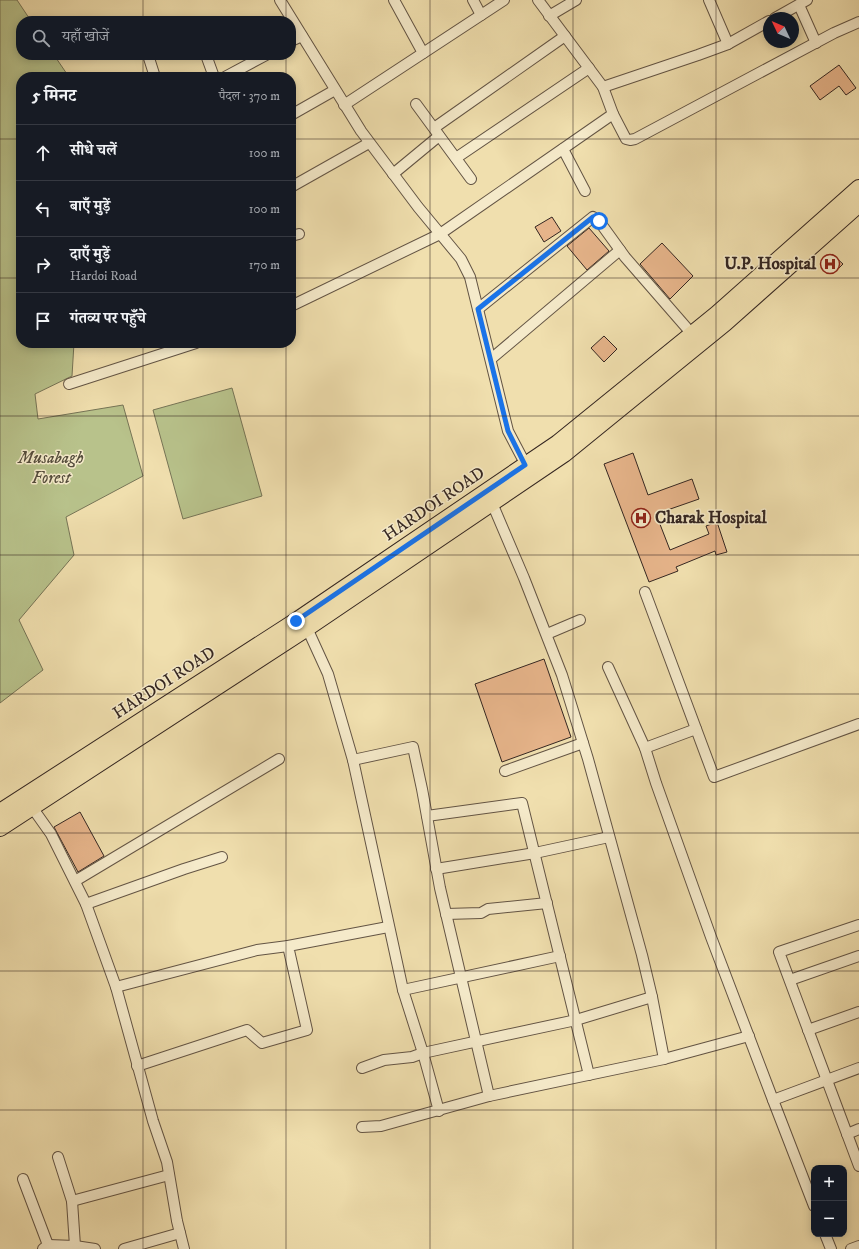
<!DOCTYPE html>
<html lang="hi">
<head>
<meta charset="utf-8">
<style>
	:root { --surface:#171b24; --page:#20242c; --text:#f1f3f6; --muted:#9ea1a6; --line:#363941 }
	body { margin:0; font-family:"IM FELL DW Pica","Noto Serif Devanagari",serif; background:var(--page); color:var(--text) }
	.controls { position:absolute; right:12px; bottom:12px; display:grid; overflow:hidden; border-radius:8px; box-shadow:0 2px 10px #0003 }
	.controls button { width:36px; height:36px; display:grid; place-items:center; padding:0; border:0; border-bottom:1px solid var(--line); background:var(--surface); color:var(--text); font:20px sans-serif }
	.compass { position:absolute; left:763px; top:12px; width:36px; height:36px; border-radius:50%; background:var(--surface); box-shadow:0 2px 10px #0003; rotate:314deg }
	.stop { position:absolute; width:12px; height:12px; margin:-9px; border:3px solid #1a73e8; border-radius:50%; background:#fff }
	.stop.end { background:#1a73e8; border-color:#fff; box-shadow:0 1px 4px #0008 }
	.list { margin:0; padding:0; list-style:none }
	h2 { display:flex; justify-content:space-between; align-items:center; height:52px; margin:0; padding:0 16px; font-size:17px }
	h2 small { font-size:13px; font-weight:400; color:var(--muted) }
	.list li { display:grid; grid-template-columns:26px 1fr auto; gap:12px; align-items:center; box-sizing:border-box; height:56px; padding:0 16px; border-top:1px solid var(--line) }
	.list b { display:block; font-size:15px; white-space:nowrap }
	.list p { margin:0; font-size:13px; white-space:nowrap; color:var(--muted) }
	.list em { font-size:13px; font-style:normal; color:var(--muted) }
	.icon { flex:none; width:22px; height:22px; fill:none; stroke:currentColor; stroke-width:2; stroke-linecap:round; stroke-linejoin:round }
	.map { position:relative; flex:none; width:859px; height:1249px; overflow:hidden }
	.search { position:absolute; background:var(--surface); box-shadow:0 2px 10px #0003; left:16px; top:16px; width:280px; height:44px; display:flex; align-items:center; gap:10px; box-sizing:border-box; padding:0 14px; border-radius:16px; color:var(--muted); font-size:15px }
	.panel { position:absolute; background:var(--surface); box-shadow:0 2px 10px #0003; left:16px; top:72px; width:280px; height:276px; border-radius:16px }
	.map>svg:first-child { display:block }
	.green { fill:#b8c28b; stroke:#767456 }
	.building { fill:#e6b48a; stroke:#342621 }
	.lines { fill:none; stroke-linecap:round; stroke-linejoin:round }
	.street-casing { stroke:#635444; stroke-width:12 }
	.primary-casing { stroke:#342621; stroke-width:18 }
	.street { stroke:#f5eaca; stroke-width:10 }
	.primary { stroke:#f0dfae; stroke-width:16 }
	.route { stroke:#1a73e8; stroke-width:5 }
	.grid { fill:none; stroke:#342621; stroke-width:1; stroke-opacity:0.55 }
	.labels { text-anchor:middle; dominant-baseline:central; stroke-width:3; stroke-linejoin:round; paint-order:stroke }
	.poi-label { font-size:17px; font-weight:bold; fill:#342621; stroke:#f5eaca; text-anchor:end }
	.park-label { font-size:17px; font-style:italic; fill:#554d3c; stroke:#f5eaca }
	.street-label { font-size:17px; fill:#342621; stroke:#f5eaca }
</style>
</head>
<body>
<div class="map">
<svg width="859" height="1249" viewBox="0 0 859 1249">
	<rect width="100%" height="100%" fill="#f0dfae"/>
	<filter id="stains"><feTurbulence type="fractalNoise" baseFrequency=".005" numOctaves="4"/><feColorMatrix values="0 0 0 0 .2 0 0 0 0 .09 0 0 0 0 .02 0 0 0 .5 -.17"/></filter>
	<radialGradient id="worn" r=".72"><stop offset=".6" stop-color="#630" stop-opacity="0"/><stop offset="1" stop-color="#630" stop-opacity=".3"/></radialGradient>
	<!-- green -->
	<g class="green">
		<path d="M0,0H17L31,21H21V55H54L69,77H21V343H74L72,376L35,394L38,419L123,405L143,476L66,517L74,555L19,620L43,670L0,703Z"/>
		<path d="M232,388L262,496L183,519L153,410Z"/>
	</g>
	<!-- building -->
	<g class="building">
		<path d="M839,65L856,88L846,95L839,86L820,100L810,86Z"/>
		<path d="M552,217L561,231L544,242L535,227Z"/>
		<path d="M589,228L609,251L587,270L567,246Z"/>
		<path d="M662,243L693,276L670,299L640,264Z"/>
		<path d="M832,254L843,264L836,271L832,267L828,272L821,265Z"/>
		<path d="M604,336L617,349L604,362L591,348Z"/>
		<path d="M633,453L648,495L692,479L699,499L656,514L670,550L709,534L706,526L717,522L727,552L716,555L715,551L676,567L678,571L649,582L604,464Z"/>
		<path d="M544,659L571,737L502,762L475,684Z"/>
		<path d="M80,812L104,856L78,872L54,827Z"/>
	</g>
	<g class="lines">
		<defs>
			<g id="street">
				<path d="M280,0L361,131L418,207L461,259L470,277L508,431L528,469"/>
				<path d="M394,0L423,53"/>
				<path d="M473,0L481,15"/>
				<path d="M709,0L728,44"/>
				<path d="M799,5L816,43"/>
				<path d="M549,16L576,0"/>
				<path d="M775,18L807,0"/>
				<path d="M291,41L302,36"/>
				<path d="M148,55L155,77"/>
				<path d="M206,55L214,77"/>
				<path d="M225,77L266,55"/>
				<path d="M603,87L698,55L728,44L769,21"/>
				<path d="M416,104L471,179"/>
				<path d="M344,105L504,0"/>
				<path d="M613,114L626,139L630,140L635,139L834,33L859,22"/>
				<path d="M291,115L335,90"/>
				<path d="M434,128L565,36"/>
				<path d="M563,149L585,191"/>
				<path d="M456,158L589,68"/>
				<path d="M393,174L439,136"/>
				<path d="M291,187L369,143"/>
				<path d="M291,236L299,234"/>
				<path d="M291,306L440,234L613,114L603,87L538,0"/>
				<path d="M478,309L593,217L599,221L625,257L692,334"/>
				<path d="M491,359L620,250"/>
				<path d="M69,384L196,343"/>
				<path d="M645,592L714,777L859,724"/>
				<path d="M307,628L328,674L353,760L413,747L422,789L440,888L489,1096L664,1059L652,997L642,955L588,759L562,675L524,578L492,503"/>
				<path d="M547,634L580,620"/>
				<path d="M608,667L645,748L656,783L711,937L773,1100L814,1206"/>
				<path d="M645,748L696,729"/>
				<path d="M353,760L403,990L423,1053L439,1111"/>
				<path d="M505,771L583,743"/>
				<path d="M29,803L51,834L86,904L116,987L153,1121L167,1162L177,1221L184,1249"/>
				<path d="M427,816L522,803L589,1075"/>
				<path d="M436,869L535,853L609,837"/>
				<path d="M75,881L279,759"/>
				<path d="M86,904L184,869L222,857"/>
				<path d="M446,914L481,913L488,909L547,903"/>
				<path d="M859,925L779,952L859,1166"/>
				<path d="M790,980L859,956"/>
				<path d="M116,987L257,950L288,946"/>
				<path d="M403,990L560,956"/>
				<path d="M808,1030L859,1012"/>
				<path d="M664,1059L749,1036"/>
				<path d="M137,1066L247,1030L262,1043L307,1030L288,946L388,927"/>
				<path d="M362,1068L384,1060L412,1057L423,1053L576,1020L652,997"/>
				<path d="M773,1100L859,1068"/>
				<path d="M362,1127L381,1126L489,1096"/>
				<path d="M847,1134L859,1129"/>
				<path d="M58,1157L72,1201L75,1246"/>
				<path d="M23,1179L48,1245"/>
				<path d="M72,1201L169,1175"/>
				<path d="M825,1234L831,1249"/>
				<path d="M43,1249L48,1245L75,1246L95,1249"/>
				<path d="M124,1249L180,1233"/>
				<path d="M851,1249L859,1246"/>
			</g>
			<g id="primary">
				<path d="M0,812L296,621L558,443L717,314L859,188"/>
				<path d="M0,828L307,628L564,454L725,323L859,204"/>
			</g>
		</defs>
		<!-- street casing -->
		<use href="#street" class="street-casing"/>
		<!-- primary casing -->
		<use href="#primary" class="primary-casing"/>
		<!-- street -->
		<use href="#street" class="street"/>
		<!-- primary -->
		<use href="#primary" class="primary"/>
	</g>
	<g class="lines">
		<!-- route -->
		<path class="route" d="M296,621L525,465L508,431L478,309L593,217L599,221"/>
	</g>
	<!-- grid -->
	<path class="grid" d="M143,0V21M286,0V21M430,0V1249M573,0V1249M716,0V1249M143,55V77M286,55V77M0,139H21M291,139H859M0,278H21M291,278H859M143,343V1249M286,343V1249M0,416H859M0,555H859M0,694H859M0,833H859M0,971H859M0,1110H859"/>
	<!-- icons -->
	<defs>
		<symbol id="hospital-ring" viewBox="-11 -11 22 22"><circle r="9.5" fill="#f5eaca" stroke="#8f2418" stroke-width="1.5"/><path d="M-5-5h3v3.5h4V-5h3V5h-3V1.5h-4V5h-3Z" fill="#8f2418"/></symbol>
	</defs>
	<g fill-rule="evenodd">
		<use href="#hospital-ring" x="819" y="253" width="22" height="22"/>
		<use href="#hospital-ring" x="630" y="507" width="22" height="22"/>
	</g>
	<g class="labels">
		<!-- poi labels -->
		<g class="poi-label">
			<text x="816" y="264">U.P. Hospital</text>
			<text x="655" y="518" text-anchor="start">Charak Hospital</text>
		</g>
		<!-- park labels -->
		<g class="park-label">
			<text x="51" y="458">Musabagh<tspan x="51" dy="20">Forest</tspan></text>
		</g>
		<!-- street labels -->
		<g class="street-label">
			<text transform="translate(434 504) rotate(-34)">HARDOI ROAD</text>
			<text transform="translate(164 683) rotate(-33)">HARDOI ROAD</text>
		</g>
	</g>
	<rect width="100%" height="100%" filter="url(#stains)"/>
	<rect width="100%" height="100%" fill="url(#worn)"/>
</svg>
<div class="controls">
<button>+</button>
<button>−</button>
</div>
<svg class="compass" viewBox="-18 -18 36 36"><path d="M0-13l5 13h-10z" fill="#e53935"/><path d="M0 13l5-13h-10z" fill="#9ea1a6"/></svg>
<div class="stop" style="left:599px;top:221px"></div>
<div class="stop end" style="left:296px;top:621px"></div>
<div class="search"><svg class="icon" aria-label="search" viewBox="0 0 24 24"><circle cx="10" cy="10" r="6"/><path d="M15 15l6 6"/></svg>यहाँ खोजें</div>
<section class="panel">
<h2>5 मिनट<small>पैदल · 370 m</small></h2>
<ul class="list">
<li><svg class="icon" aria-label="ahead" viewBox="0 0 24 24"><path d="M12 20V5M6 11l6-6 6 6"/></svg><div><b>सीधे चलें</b></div><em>100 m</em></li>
<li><svg class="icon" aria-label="left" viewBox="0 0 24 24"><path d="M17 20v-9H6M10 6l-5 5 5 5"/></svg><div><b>बाएँ मुड़ें</b></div><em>100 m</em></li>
<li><svg class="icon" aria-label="right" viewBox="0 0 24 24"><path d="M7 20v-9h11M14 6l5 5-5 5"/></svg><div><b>दाएँ मुड़ें</b><p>Hardoi Road</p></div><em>170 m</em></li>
<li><svg class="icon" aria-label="arrive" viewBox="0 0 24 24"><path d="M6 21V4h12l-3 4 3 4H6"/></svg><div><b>गंतव्य पर पहुँचे</b></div></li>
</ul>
</section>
</div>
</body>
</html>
